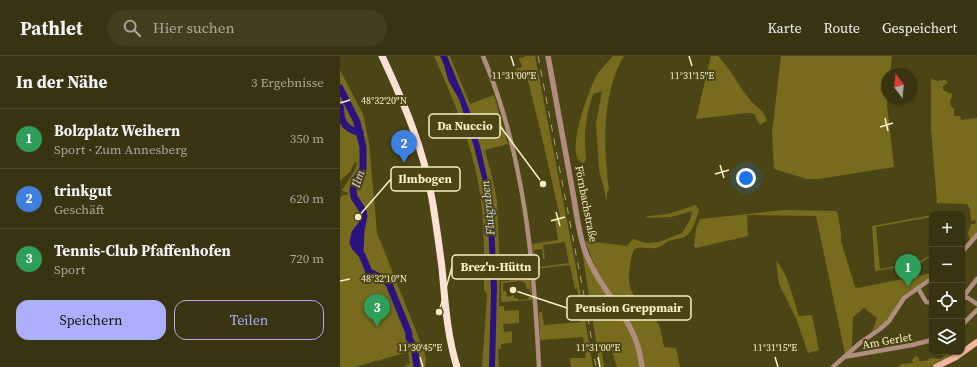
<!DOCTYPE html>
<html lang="de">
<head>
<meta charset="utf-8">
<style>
	:root { --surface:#383310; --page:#433f1e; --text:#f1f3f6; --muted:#abaa9f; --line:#524e30; --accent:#abaffb }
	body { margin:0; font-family:"Source Serif 4",serif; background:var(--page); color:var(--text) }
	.controls { position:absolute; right:12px; bottom:12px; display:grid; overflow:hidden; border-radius:8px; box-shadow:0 1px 3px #0004 }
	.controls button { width:36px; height:36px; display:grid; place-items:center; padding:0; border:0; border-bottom:1px solid var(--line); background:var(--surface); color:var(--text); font:20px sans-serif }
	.compass { position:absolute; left:541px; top:12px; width:36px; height:36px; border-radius:50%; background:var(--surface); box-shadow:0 1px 3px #0004; rotate:344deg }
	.you { position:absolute; left:406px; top:122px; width:14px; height:14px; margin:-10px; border:3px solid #fff; border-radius:50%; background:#1a73e8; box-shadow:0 0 0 6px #1a73e833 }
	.badge { display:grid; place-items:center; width:26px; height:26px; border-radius:50%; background:var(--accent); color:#fff; font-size:13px; font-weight:700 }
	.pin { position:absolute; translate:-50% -33px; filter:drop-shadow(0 1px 2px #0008) }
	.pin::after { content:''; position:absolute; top:21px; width:14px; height:12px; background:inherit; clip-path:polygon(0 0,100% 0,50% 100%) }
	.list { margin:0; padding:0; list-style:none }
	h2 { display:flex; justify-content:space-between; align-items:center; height:52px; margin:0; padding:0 16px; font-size:17px }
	h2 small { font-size:13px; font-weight:400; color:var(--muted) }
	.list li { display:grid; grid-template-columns:26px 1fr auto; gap:12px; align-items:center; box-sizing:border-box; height:60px; padding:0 16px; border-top:1px solid var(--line) }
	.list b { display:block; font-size:15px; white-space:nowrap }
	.list p { margin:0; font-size:13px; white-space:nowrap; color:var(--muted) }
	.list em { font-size:13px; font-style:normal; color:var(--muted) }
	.actions { display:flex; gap:8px; padding:12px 16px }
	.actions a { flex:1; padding:9px 0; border:1px solid var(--accent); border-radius:12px; text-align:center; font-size:14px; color:var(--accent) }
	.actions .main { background:var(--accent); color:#111 }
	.icon { flex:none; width:22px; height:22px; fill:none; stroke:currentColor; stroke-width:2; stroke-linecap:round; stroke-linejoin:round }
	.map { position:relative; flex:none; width:637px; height:311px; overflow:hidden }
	header { display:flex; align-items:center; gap:24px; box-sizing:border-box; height:56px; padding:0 20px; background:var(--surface); border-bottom:1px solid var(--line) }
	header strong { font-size:19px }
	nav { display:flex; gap:22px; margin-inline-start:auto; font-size:14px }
	.search { width:280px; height:36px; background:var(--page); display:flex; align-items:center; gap:10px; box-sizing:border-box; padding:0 14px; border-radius:22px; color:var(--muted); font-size:15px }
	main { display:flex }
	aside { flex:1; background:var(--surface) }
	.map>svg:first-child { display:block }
	.green { fill:#776c1e }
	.water { fill:#2b1281 }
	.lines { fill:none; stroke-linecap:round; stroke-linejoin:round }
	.river { stroke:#2b1281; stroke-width:7 }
	.minor { stroke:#b18d7f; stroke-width:4.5 }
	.tertiary { stroke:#b18d7f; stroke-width:5.5 }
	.secondary { stroke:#efb5a0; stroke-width:6 }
	.primary { stroke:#ffe0d5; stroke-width:7 }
	.rail { stroke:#aca67a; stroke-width:1; stroke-dasharray:7 7; stroke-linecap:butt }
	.ticks { fill:none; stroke:#f8f2c8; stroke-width:1.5 }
	.labels { text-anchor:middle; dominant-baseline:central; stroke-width:4; stroke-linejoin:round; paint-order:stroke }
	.street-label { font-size:11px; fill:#f8f2c8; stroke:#4b4415 }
	.water-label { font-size:12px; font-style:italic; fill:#d5d8f5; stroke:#4b4415 }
	.ticks-label { font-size:10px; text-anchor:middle; fill:#f8f2c8; stroke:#4b4415; stroke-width:4; stroke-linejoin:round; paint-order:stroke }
	.leader { fill:none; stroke:#f8f2c8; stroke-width:1.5 }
	.callout-dot { fill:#f8f2c8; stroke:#4b4415; stroke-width:1.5 }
	.callout { fill:#4b4415; stroke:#f8f2c8; stroke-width:1.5 }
	.callout-label { font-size:12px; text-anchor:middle; font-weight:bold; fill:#f8f2c8 }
</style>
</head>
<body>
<header>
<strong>Pathlet</strong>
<div class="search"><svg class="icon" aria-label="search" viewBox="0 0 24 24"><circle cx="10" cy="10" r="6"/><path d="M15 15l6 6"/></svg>Hier suchen</div>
<nav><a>Karte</a><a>Route</a><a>Gespeichert</a></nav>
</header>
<main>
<aside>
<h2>In der Nähe<small>3 Ergebnisse</small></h2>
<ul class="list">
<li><span class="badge" style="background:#2e9e5b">1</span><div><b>Bolzplatz Weihern</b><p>Sport · Zum Annesberg</p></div><em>350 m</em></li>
<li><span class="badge" style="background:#3f7fe0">2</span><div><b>trinkgut</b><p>Geschäft</p></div><em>620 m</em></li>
<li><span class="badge" style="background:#2e9e5b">3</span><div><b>Tennis-Club Pfaffenhofen</b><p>Sport</p></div><em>720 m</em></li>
</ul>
<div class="actions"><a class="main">Speichern</a><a>Teilen</a></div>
</aside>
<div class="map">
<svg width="637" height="311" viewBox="0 0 637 311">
	<rect width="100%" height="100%" fill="#4b4415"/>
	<!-- green -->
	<g class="green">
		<path d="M94,0H110L130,48L154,39L168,88L145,94L153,125L157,144L160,215L159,250H164V255L179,254V267L163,268L164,276L172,275V286L171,287L161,288V293H158L159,311H142L147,240L144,233C144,198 145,161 138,126C130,83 112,40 94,0Z"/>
		<path d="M185,0H195L237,216L253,311H231L230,302H246L243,281L200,284L199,256H202L204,269L241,266L239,255H241L237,232L235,233L230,209L195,213L194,208H198V211L229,207L225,186L203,189L205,203H203L202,193L194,194L196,205H194L192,188L218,184L215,164L211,165V163L220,161L203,86L186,16L178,19L176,13L182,11L179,2L185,1Z"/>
		<path d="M273,0H284C278,9 275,19 272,29C262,66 265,97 269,134L267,137V145L259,114L256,68L262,35L253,38L248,55L245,76V88L246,104L244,107C222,104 250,30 257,19C261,12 268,6 273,0Z"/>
		<path d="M371,0H378C392,14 399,32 412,46C420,55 422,51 427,65L420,69L416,62L415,58L407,57L356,63Z"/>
		<path d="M441,0H552L550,18H547V49L554,111L479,123H467L434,113L432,77Z"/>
		<path d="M0,14L23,58L29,86L37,177L84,295L86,303L85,311H66L65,309L70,308L68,296L15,311H0V142L3,139H8L7,136L2,135V134L15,114L17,107L15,106L10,116L0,125Z"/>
		<path d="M591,23L597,25L605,24L608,27L603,30V34L608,37L612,38V41L610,45L611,50L614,53V60H620L621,64L637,62V177L630,184L628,177L631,168H635L636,165L635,164L631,165L630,153L627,148L597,147L591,73Z"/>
		<path d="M356,149L359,154C355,164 354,178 342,182C339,183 335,183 332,184C326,185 322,191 316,192C308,193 301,190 294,193C290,204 286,226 292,236C297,246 308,253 315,262C321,270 322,281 324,291L336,292L340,311H304L300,292L259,221L245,185L287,190L293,183L306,187L319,186L342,177L350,164L352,155L331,161L305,162L308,160L328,158Z"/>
		<path d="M444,154L497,155L501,176V185L515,231L518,232L592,217V219L563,240L547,264L532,276L537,262L524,252L513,261L512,291L505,298L476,160L407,159L408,180L356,192L354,190L356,173L360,163Z"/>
		<path d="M592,159V161L536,171L540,213L578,206L592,198V199L579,208L535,215L532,170Z"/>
		<path d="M242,194L260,230L281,257L296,290L300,311H277L269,286L261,288L264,311H260Z"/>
		<path d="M436,205C447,214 454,246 459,260L472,259L479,294L468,297L456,262L439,228Z"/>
		<path d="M190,223L191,236L190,237L189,233H187L185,227L181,225L163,227V235H166L167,241L174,239V242H178V244L188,243L189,241H192V244L161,246V225Z"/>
		<path d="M609,296H619L597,309L588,311H558L561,308L573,307L572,304L576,300L579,302V305H586L591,302L601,303Z"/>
	</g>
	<!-- water -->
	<path class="water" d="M100,0H107L129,53L140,90L153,146L157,231L155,311H149L151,236L147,142L134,91L119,43L108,24L104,9Z"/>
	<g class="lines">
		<!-- river -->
		<g class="river">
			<path d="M0,32L17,66L23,91V113L15,125L13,134L14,141L23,155L24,160L21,174L20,196"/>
			<path d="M0,50C2,54 0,59 2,63C4,71 13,75 20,77"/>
			<path d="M22,168L15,177L13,187L15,191L22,199L29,216L44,223L49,228L69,277V282L74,290L77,311"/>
		</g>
		<!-- minor -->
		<g class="minor">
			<path d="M143,0C184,97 194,206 199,311"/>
			<path d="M622,196L637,179"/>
			<path d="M578,232L586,246L592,247"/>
			<path d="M622,241L628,242L637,248"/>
			<path d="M623,241L637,223"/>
			<path d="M622,269L637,254"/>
			<path d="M504,301L572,289L592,284"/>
			<path d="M493,311L520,287L540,273L549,265L564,242L592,222"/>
		</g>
		<!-- tertiary -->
		<path class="tertiary" d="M208,0C216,44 224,88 232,132C236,152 238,176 245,195C261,239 297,261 302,311"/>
		<!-- secondary -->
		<path class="secondary" d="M596,311L616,301L637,286"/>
		<!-- primary -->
		<path class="primary" d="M42,0C63,45 84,93 92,143C96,166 99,189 102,212C105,245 107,279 117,311"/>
		<!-- rail -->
		<path class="rail" d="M198,0L246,250L256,311"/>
	</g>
	<!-- ticks -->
	<path class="ticks" d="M171,0L174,10M349,0L352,10M0,47L10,44M545,62L548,75M540,71L553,67M380,109L384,122M375,118L389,114M216,156L220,170M211,165L225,161M0,225L10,223M80,301L83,311M258,301L260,311M435,301L438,311"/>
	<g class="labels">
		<!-- street labels -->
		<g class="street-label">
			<text transform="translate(246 148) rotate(79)">Förnbachstraße</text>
			<text transform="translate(547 285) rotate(-10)">Am Gerlet</text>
		</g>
		<!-- water labels -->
		<g class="water-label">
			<text transform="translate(18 123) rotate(-71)">Ilm</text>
			<text transform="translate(148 152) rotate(-96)">Flutgraben</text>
		</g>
	</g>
	<g class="ticks-label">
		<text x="174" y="23">11°31'00"E</text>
		<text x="352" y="23">11°31'15"E</text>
		<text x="44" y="48">48°32'20"N</text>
		<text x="44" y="226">48°32'10"N</text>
		<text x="80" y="295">11°30'45"E</text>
		<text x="258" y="295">11°31'00"E</text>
		<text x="435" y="295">11°31'15"E</text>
	</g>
	<!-- callouts -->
	<path class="leader" d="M203 128L160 70M18 161L51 123M99 256L112 211M173 234L227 252"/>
	<g class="callout-dot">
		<circle cx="203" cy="128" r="4"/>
		<circle cx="18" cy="161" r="4"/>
		<circle cx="99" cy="256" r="4"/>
		<circle cx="173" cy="234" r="4"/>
	</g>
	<g class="callout">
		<rect x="89" y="58" width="71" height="24" rx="4"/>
		<rect x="51" y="111" width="69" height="24" rx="4"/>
		<rect x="112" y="199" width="87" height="24" rx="4"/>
		<rect x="227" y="240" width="124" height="24" rx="4"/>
	</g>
	<g class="callout-label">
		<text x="125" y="74">Da Nuccio</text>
		<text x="85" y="127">Ilmbogen</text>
		<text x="156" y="215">Brez'n-Hüttn</text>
		<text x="289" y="256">Pension Greppmair</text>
	</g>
</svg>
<div class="controls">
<button>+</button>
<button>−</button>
<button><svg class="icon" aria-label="locate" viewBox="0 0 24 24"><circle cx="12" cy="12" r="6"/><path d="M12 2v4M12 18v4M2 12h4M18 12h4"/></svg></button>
<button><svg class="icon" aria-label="layers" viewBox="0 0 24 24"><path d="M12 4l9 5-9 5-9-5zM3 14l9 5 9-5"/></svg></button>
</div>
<svg class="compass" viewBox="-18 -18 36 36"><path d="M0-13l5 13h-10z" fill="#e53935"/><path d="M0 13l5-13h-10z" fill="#abaa9f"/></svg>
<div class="you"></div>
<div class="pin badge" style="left:568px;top:231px;background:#2e9e5b">1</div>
<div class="pin badge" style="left:64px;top:107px;background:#3f7fe0">2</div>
<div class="pin badge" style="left:37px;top:271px;background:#2e9e5b">3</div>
</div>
</main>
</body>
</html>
